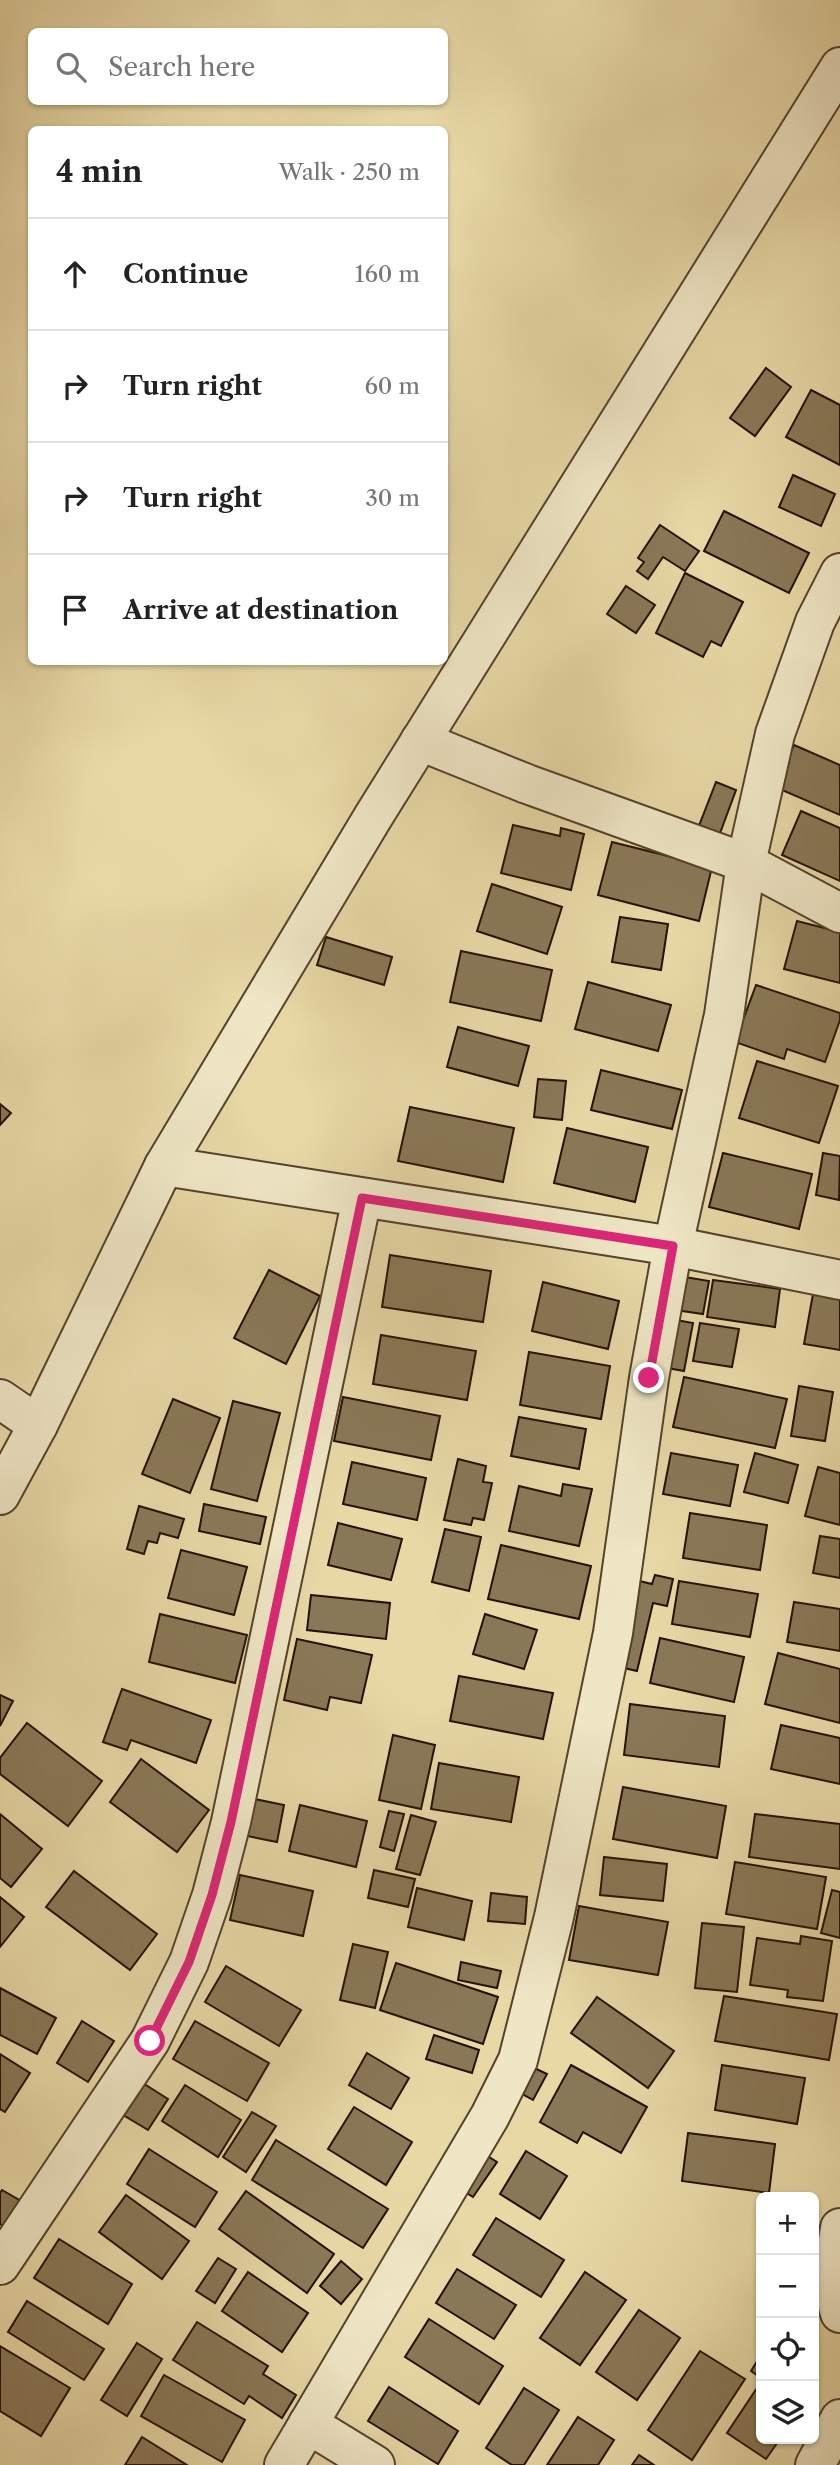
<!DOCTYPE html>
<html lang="en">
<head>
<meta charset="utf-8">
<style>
	:root { --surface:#fff; --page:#f2f2f2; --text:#222; --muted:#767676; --line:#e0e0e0 }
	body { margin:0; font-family:"Libre Caslon Text",serif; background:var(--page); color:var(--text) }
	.controls { position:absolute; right:21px; bottom:21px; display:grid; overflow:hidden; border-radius:10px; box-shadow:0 2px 5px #0004 }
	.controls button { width:63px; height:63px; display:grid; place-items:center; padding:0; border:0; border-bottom:2px solid var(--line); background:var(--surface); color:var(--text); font:35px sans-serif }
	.stop { position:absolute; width:21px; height:21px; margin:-16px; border:5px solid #db2777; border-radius:50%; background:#fff }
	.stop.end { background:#db2777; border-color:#fff; box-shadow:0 2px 7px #0008 }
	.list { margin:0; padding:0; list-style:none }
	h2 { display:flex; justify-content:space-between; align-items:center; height:91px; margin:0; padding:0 28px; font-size:30px }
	h2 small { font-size:23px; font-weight:400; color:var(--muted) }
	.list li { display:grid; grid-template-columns:46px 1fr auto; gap:21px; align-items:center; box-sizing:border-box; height:112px; padding:0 28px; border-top:2px solid var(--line) }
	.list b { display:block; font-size:26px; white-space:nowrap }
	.list em { font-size:23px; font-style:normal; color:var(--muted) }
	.icon { flex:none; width:38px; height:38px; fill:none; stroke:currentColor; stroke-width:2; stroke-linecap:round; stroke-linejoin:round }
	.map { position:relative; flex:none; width:840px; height:2465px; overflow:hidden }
	.search { position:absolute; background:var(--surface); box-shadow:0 2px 5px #0004; left:28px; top:28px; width:420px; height:77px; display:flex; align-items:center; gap:18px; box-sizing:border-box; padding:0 24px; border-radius:10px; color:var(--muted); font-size:26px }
	.panel { position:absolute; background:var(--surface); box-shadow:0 2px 5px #0004; left:28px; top:126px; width:420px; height:539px; border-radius:10px }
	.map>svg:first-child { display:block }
	.building { fill:#897857; stroke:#231102; stroke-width:2 }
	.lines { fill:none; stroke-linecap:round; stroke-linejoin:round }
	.minor-casing { stroke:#54432b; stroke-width:42 }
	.minor { stroke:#efe6c5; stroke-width:38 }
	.route { stroke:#db2777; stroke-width:9 }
</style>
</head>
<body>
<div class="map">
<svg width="840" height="2465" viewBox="0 0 840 2465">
	<rect width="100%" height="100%" fill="#e7d8a6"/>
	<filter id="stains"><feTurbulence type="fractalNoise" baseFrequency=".00286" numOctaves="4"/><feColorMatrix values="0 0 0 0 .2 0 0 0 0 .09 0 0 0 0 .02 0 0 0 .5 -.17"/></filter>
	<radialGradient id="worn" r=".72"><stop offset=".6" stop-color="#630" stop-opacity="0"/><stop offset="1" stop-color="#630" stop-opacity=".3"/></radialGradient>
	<!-- building -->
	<g class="building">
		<path d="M766,368L791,387L755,436L730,418Z"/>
		<path d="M811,390L840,405V465L786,437Z"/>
		<path d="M793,475L835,494L821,526L779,507Z"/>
		<path d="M724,511L809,553L789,593L704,551Z"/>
		<path d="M660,525L699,551L685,571L663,557L648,579L637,571L644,562L638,558Z"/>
		<path d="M685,573L743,602L721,646L711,641L703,657L656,633Z"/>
		<path d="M626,586L655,605L636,633L607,614Z"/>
		<path d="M794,745L840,765V815L775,787Z"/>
		<path d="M716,782L736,790L716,844L695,836Z"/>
		<path d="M801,811L840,828V881L782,855Z"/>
		<path d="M513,825L560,836L561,828L584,834L571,890L501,873Z"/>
		<path d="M612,842L712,867L699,921L598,895Z"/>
		<path d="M492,884L562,907L547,954L477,931Z"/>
		<path d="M620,917L668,924L661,970L612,962Z"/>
		<path d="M797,921L840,932V983L784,969Z"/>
		<path d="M326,937L392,957L384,985L317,965Z"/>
		<path d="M461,951L552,970L541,1021L450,1002Z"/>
		<path d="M588,982L671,1005L658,1051L575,1029Z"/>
		<path d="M756,985L840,1013V1020L825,1062L787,1049L784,1059L735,1042Z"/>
		<path d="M458,1027L529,1046L518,1086L447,1067Z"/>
		<path d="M757,1061L838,1086L819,1143L739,1118Z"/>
		<path d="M601,1070L682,1090L672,1129L591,1110Z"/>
		<path d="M538,1079L566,1081L562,1120L534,1117Z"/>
		<path d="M0,1104L11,1113L0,1125Z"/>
		<path d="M410,1107L514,1128L503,1182L398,1161Z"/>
		<path d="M567,1128L648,1147L635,1202L554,1183Z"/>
		<path d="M723,1153L812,1174L799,1229L709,1207Z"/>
		<path d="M823,1153L840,1156L839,1200L816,1195Z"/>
		<path d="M390,1255L491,1271L483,1322L382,1307Z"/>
		<path d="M269,1270L320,1296L286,1364L234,1338Z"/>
		<path d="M673,1275L709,1281L703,1314L668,1309Z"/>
		<path d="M713,1280L780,1289L775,1327L707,1317Z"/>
		<path d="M543,1282L619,1301L608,1349L532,1331Z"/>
		<path d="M813,1294L840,1298V1350L804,1344Z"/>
		<path d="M665,1318L693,1323L684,1371L656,1366Z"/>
		<path d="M700,1323L739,1329L732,1367L693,1361Z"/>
		<path d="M381,1335L476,1351L467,1400L373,1384Z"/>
		<path d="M529,1352L610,1366L601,1419L520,1405Z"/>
		<path d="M684,1377L787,1399L775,1448L673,1427Z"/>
		<path d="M799,1386L833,1392L825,1441L791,1436Z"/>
		<path d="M343,1397L440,1416L431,1460L334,1441Z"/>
		<path d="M173,1399L220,1418L190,1493L142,1474Z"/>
		<path d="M233,1401L280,1413L257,1501L211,1489Z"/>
		<path d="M519,1417L586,1429L579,1469L511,1456Z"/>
		<path d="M671,1453L738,1465L730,1506L663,1494Z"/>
		<path d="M755,1453L798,1465L788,1503L744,1492Z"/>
		<path d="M458,1459L486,1466L483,1482L492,1483L484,1520L473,1518L471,1525L444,1520Z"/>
		<path d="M352,1462L426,1478L417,1520L343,1504Z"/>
		<path d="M818,1467L840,1473V1525L805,1516Z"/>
		<path d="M563,1484L592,1489L579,1546L509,1531L519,1486L561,1496Z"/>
		<path d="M204,1504L266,1517L260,1544L199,1531Z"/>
		<path d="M139,1506L184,1519L178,1538L160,1533L157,1543L148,1541L144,1554L127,1549Z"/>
		<path d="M690,1513L767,1525L760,1570L683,1558Z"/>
		<path d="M338,1523L402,1539L391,1580L328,1565Z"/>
		<path d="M445,1529L481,1537L469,1591L432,1582Z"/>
		<path d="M820,1536L840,1539V1578L813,1573Z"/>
		<path d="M501,1545L591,1566L579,1619L488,1599Z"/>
		<path d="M181,1550L247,1567L234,1615L168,1598Z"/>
		<path d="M655,1575L673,1579L667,1606L653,1603L637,1671L615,1666L635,1580L652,1584Z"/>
		<path d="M679,1581L758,1594L750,1637L672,1624Z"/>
		<path d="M311,1595L390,1603L386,1639L307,1630Z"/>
		<path d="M794,1602L840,1609V1651L787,1642Z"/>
		<path d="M160,1614L247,1635L235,1683L149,1662Z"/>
		<path d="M485,1614L537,1630L524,1669L473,1654Z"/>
		<path d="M660,1638L744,1657L734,1702L650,1683Z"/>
		<path d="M297,1639L372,1655L361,1703L330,1697L327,1710L284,1700Z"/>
		<path d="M778,1653L840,1669V1723L765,1704Z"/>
		<path d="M459,1676L553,1693L543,1739L450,1721Z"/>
		<path d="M122,1689L211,1720L196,1763L131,1740L127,1750L103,1742Z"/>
		<path d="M0,1695L13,1701L0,1726Z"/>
		<path d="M630,1704L725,1716L719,1767L624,1755Z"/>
		<path d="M27,1723L102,1781L68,1826L0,1774V1758Z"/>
		<path d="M781,1725L840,1738V1784L771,1769Z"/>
		<path d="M393,1735L435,1745L421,1809L379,1800Z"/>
		<path d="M141,1759L209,1810L177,1852L110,1802Z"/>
		<path d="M439,1763L519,1777L511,1822L431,1809Z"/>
		<path d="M623,1787L726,1806L717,1858L613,1839Z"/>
		<path d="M240,1796L284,1805L277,1842L232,1833Z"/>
		<path d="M300,1805L367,1821L356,1867L289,1851Z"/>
		<path d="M389,1811L404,1814L394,1851L380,1847Z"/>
		<path d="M0,1814L42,1849L11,1887L0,1878Z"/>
		<path d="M755,1814L840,1824V1869L749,1857Z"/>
		<path d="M411,1815L436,1822L420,1875L396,1869Z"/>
		<path d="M604,1857L667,1864L663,1901L600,1895Z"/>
		<path d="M735,1862L826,1877L817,1929L726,1914Z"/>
		<path d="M374,1870L415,1879L408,1907L368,1898Z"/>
		<path d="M74,1871L157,1934L130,1970L46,1907Z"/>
		<path d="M240,1875L313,1891L303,1936L230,1920Z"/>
		<path d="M417,1888L472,1901L464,1940L408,1927Z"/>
		<path d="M832,1890L840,1892V1938L821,1933Z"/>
		<path d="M491,1893L527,1897L525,1924L488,1921Z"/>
		<path d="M0,1897L24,1917L0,1947Z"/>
		<path d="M579,1906L668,1922L658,1975L569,1960Z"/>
		<path d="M702,1923L744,1927L737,1992L695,1988Z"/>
		<path d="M801,1936L832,1941L823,2001L787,1997L788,1990L750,1985L757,1938L800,1944Z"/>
		<path d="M353,1944L388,1952L375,2008L340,2000Z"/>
		<path d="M461,1962L501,1971L497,1988L458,1980Z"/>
		<path d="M396,1963L498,1997L483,2044L380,2010Z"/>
		<path d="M226,1966L301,2010L279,2046L205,2002Z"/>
		<path d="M0,1988L56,2018L37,2054L0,2035Z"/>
		<path d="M724,1996L837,2014L829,2060L715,2041Z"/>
		<path d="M597,1997L674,2051L648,2088L571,2033Z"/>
		<path d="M82,2021L114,2041L88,2082L57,2063Z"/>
		<path d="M195,2021L269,2063L247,2101L173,2059Z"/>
		<path d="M434,2035L479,2050L472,2073L426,2059Z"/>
		<path d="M367,2053L409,2078L391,2109L349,2085Z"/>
		<path d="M0,2054L30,2073L5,2112L0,2109Z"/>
		<path d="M528,2065L547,2074L533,2100L515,2090Z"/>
		<path d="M571,2065L647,2107L621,2153L583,2132L577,2143L540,2122Z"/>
		<path d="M722,2065L805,2078L797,2124L715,2110Z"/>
		<path d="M138,2080L168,2099L148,2130L118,2112Z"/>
		<path d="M185,2085L241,2120L218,2157L162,2121Z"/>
		<path d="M354,2107L412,2142L386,2185L328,2149Z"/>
		<path d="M252,2112L276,2126L246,2172L223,2157Z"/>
		<path d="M688,2133L775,2144L769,2193L682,2181Z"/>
		<path d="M276,2140L388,2209L363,2248L252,2180Z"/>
		<path d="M149,2149L217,2192L195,2227L127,2184Z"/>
		<path d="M526,2151L567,2176L540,2219L500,2194Z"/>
		<path d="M481,2152L497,2162L473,2197L457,2187Z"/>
		<path d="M2,2190L30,2206L13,2232L0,2224V2193Z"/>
		<path d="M246,2191L334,2254L307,2293L219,2229Z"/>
		<path d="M126,2195L189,2241L162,2279L99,2232Z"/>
		<path d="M496,2218L564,2260L541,2297L473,2255Z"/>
		<path d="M59,2239L132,2284L108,2324L34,2278Z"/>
		<path d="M218,2258L236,2269L215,2303L196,2291Z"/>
		<path d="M341,2261L362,2279L341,2304L320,2286Z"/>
		<path d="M457,2269L516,2305L494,2339L436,2303Z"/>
		<path d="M248,2272L308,2313L282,2352L222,2311Z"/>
		<path d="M585,2272L626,2300L580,2365L540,2338Z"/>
		<path d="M27,2301L104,2349L84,2380L8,2332Z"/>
		<path d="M639,2310L680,2338L637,2400L596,2372Z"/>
		<path d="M429,2319L503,2366L479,2404L405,2357Z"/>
		<path d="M197,2322L268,2366L263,2374L296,2395L282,2418L249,2396L244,2404L173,2360Z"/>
		<path d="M137,2343L162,2359L127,2416L101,2400Z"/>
		<path d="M0,2346L70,2388L41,2436L0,2411Z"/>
		<path d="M700,2351L745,2379L692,2460L648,2430Z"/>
		<path d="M761,2355V2378L751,2371Z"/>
		<path d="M164,2375L245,2420L222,2462L141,2416Z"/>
		<path d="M389,2387L458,2431L438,2464L368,2421Z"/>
		<path d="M524,2388L559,2410L524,2465H512L486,2448Z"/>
		<path d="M757,2388L761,2391V2439H780L766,2459L727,2433Z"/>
		<path d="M578,2417L614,2440L598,2465H547Z"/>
		<path d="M142,2437L187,2465H125Z"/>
		<path d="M639,2455L654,2465H632Z"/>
	</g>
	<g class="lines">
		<defs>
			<g id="minor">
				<path d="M420,741L527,784L746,863L840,913"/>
				<path d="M164,1166L673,1246L840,1280"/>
				<path d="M0,1399L38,1425"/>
				<path d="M0,1495L38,1425L164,1166L373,817L840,67"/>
				<path d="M840,2228C835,2257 830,2284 840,2313"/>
				<path d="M0,2265L150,2041L189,1962L212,1895L231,1822L362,1198"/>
				<path d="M308,2424L375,2465"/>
				<path d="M284,2465L490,2116L518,2060L554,1917L613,1633L649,1378L673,1246L724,1015L746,863L775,734L815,622L840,573"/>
				<path d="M815,2465L840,2419"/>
			</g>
		</defs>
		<!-- minor casing -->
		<use href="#minor" class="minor-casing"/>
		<!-- minor -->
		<use href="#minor" class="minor"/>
	</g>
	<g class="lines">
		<!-- route -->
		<path class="route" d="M150,2041L189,1962L212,1895L231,1822L362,1198L673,1246L649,1378"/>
	</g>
	<rect width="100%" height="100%" filter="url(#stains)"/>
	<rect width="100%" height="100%" fill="url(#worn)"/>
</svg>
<div class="controls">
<button>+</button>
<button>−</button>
<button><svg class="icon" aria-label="locate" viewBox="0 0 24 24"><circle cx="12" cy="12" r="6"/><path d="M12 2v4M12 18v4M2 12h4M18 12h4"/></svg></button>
<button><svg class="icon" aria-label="layers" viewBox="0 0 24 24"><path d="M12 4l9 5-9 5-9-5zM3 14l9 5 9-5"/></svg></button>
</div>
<div class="stop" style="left:150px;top:2041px"></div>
<div class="stop end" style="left:649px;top:1378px"></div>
<div class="search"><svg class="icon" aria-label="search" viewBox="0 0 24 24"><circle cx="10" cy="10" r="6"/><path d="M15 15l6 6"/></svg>Search here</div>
<section class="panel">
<h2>4 min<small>Walk · 250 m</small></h2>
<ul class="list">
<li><svg class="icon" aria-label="ahead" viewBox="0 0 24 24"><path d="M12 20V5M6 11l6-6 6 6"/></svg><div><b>Continue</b></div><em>160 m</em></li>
<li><svg class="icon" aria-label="right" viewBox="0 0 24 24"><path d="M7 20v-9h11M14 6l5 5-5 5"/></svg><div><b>Turn right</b></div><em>60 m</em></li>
<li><svg class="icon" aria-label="right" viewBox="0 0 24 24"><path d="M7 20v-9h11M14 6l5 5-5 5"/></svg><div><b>Turn right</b></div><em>30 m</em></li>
<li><svg class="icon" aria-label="arrive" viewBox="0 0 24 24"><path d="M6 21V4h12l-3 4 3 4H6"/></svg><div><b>Arrive at destination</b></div></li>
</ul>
</section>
</div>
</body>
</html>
